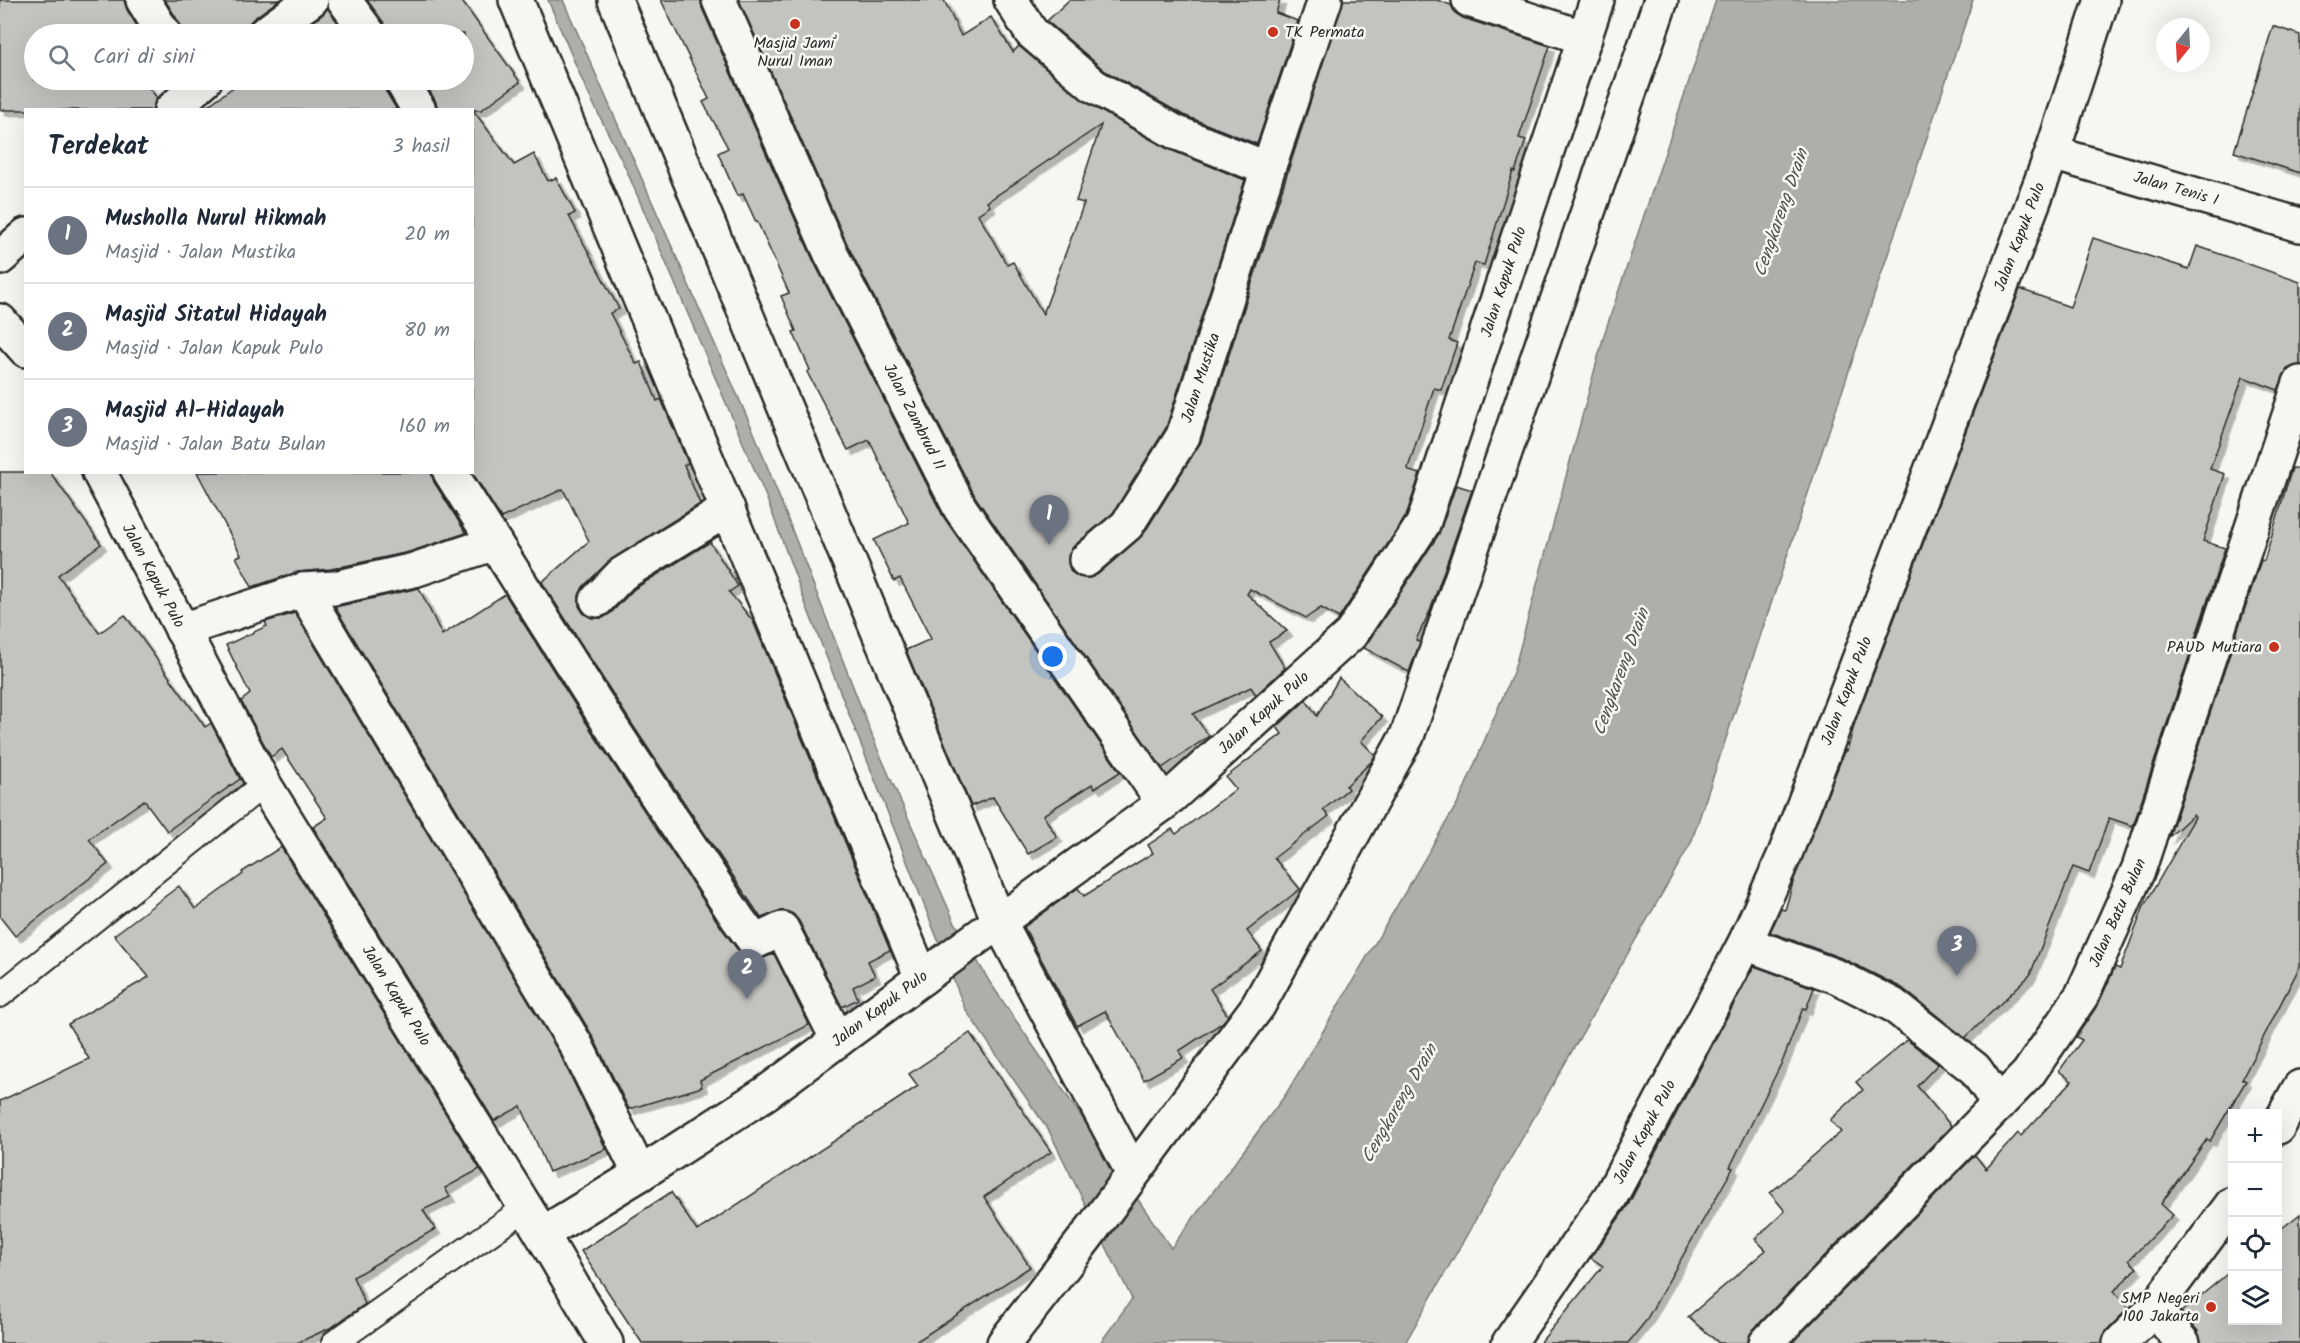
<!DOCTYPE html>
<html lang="id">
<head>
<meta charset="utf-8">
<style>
	:root { --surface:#fff; --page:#f2f2f3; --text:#1f2937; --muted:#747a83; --line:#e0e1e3; --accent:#111827 }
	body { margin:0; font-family:Kalam,sans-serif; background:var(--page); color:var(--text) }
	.controls { position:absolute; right:18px; bottom:18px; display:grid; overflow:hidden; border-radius:0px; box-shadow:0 6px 24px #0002 }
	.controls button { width:54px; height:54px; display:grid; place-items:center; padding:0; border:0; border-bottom:2px solid var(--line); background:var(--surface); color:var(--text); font:30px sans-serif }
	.compass { position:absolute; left:2156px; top:18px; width:54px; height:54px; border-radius:50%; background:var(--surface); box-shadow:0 6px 24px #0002; rotate:198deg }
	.you { position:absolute; left:1053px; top:657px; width:21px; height:21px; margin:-15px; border:4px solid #fff; border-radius:50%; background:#1a73e8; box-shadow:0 0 0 9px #1a73e833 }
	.badge { display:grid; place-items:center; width:39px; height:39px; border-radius:50%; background:var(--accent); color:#fff; font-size:20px; font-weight:700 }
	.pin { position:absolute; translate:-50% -50px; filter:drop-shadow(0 2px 3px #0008) }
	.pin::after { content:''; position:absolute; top:32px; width:21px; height:18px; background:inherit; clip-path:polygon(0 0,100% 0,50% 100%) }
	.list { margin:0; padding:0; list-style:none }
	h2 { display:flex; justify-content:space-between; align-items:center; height:78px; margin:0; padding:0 24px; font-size:26px }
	h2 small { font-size:20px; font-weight:400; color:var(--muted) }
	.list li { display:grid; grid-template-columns:39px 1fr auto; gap:18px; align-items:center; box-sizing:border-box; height:96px; padding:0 24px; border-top:2px solid var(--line) }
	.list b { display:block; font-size:22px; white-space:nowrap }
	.list p { margin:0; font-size:20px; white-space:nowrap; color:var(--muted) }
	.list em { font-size:20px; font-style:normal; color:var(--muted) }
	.icon { flex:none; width:33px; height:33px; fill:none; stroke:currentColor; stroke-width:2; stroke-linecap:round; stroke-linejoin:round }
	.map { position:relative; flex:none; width:2300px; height:1343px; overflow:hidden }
	.search { position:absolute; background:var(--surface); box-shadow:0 6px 24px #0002; left:24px; top:24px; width:450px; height:66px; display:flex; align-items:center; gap:15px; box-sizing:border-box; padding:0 21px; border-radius:33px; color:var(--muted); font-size:22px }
	.panel { position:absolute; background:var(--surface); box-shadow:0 6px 24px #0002; left:24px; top:108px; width:450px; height:366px; border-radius:0px }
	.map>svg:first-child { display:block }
	.water { fill:#aeaeab; stroke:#7a7a78; stroke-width:1.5 }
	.building { fill:#c3c3c0; stroke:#2b2b2b; stroke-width:1.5; fill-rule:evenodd; filter:url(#shadow) }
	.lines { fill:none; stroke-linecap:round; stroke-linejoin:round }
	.service-casing { stroke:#2b2b2b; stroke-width:28 }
	.minor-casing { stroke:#2b2b2b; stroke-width:38 }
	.tertiary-casing { stroke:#2b2b2b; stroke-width:38 }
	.secondary-casing { stroke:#2b2b2b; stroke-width:38 }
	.service { stroke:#f6f6f2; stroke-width:24 }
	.minor { stroke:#f6f6f2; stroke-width:33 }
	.tertiary { stroke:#f6f6f2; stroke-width:33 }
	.secondary { stroke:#f6f6f2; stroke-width:33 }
	.poi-dot { fill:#c8321e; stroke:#f6f6f2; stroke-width:2 }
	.labels { text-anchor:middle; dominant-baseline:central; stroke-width:5; stroke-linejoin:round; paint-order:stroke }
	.poi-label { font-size:16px; fill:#2b2b2b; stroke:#f6f6f2; text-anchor:end }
	.street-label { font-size:16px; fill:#2b2b2b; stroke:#f6f6f2 }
	.water-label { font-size:18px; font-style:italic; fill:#525251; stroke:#f6f6f2 }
</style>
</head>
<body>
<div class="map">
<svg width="2300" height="1343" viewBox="0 0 2300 1343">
	<defs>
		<filter id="shadow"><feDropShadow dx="5.5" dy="5.5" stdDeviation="0" flood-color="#0004"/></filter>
	</defs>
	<rect width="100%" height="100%" fill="#f6f6f2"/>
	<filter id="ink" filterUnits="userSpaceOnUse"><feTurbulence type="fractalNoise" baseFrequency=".0167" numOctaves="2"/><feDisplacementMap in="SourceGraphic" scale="12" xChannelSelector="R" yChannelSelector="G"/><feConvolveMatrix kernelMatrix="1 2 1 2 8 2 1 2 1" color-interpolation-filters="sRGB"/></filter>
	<g filter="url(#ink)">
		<!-- water -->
		<path class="water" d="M548,0H563L755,435L877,748L954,921L989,981L1171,1248L1286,1094L1460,799L1514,670L1604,335L1716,0H1973L1691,843L1405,1343H1100L1132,1299L1049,1131L965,1009L806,605L767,499L626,169L586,89Z"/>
		<!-- building -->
		<g class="building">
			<path d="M0,0H124L127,10L142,34H34V80H143L157,98L153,110H0Z"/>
			<path d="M165,0H279L253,19L247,26L246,34H183L180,24Z"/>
			<path d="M367,0H461L520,82L481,110H473L514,165L534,154L548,181L556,178L575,213L569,216L619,309L610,313L636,364L641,362L657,401L661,399L688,463L684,465L700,504L609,561L583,587L579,596V606L584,614L592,618H603L611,613L634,589L710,542L738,586L729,592L753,621L890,950L868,961L875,976L853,987L858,999L842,1007L799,921L793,914L783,910L761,918L628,718L542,582L589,541L563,489L501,518L472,472V110H438L435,100L423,80H464V34H387L384,23Z"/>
			<path d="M661,0H701L702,8L814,262L943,516L1120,772L1095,788L1092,784L1043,815L1057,837L1028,854L993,797L971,806L906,650L931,639L900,578L894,581L874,540L909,523L869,440L848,450L807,372L810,370L793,332L796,331L781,296L789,293L757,221L756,222L743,194L737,196L718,153L728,148L703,102L709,99Z"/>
			<path d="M739,0H944L961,36L991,17L1013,52L1019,46L1085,102L1166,148L1245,180L1166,428L1113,513L1074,546L1069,553L1068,563L1071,572L1079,577L1089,578L1098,574L1143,535L1201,442L1343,0H1437L1451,5L1455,13L1463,18L1550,46L1519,138L1526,140L1515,172L1513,171L1484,265L1475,263L1449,340L1457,343L1441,390L1434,388L1408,468L1409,471L1420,474L1406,516L1339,618L1321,608L1306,618L1250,589L1247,594L1287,631L1269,642L1285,668L1256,695L1251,687L1193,714L1209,736L1162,768L976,498L848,246ZM1101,125L1076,201L1084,203L1043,314L1013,262L1007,265L978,214L990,206L987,202Z"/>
			<path d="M1069,0H1280L1276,13L1298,21L1257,144L1183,115L1105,71L1047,21Z"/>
			<path d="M328,8L346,34H295L322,15Z"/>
			<path d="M2273,26L2300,35V173L2234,152Z"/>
			<path d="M243,80H382L385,90L397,110H202Z"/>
			<path d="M2093,238L2189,269L2197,246L2300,282V365L2287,369L2278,390L2243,377L2210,469L2225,474L2203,541L2225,548L2133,826L2109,818L2089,873L2073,867L2030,975L1965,1038L1902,988L1844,959L1770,932L1781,909L1785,910L1794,879L1845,750L1847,751L1855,722L2020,289L2070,307Z"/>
			<path d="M2292,468L2300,469V966L2242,1079L2246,1081L2210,1141L2207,1139L2161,1204L2173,1215L2129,1260L2137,1268L2114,1291L2129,1308L2107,1330L2102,1343H1792L1975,1155L1986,1169L2018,1133L2021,1136L2072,1081L2059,1071L2082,1040L2076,1037L2099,1003L2115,967L2120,969L2144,906L2195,817L2193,815L2169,837L2261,560L2264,561Z"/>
			<path d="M0,472H50L101,544L58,575L99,633L125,615L205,727L211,723L240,779L167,831L144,800L89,839L108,864L15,936L0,917Z"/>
			<path d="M197,472H431L434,482L466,533L409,552L331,569L297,572L252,587L236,557L241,555Z"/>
			<path d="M1456,485L1472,490L1430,611L1416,640L1420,642L1409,672L1364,648L1439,534Z"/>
			<path d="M419,588L442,635L505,594L596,738L723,930L740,953L747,959L755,961L774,954L809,1025L700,1080L702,1087L629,1109L592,1035L335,607Z"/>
			<path d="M295,613L560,1054L606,1149L549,1172L521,1106L494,1121L313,827L327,818L282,749L271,757L241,701L250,694L226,645L267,626L265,622Z"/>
			<path d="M1339,678L1382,717L1361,741L1375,755L1372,761L1346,786L1348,789L1323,810L1329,816L1274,858L1300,889L1247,931L1262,951L1210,989L1228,1016L1222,1023L1179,1051L1183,1058L1144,1080L1105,1011L1077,1026L1024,927L1078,888L1084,896L1153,853L1148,845L1172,829L1176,834L1236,789L1226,777L1282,734L1277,727L1306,700L1317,716Z"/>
			<path d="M281,847L480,1169L445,1188L450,1197L423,1210L435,1229L353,1277L365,1304L332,1327L297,1343H0V1101L89,1059L68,1024L149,977L114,935L179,886L195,909L243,874L242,872Z"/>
			<path d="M1754,966L1814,988L1806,1009L1803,1008L1783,1060L1730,1167L1733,1168L1645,1322L1628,1343H1540L1603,1266L1591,1258L1628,1205Z"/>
			<path d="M970,1033L1051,1152L984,1197L1030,1267L914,1343H642L581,1251L671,1192L697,1231L918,1086L909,1074Z"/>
			<path d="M1907,1040L1938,1064L1917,1086L1951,1126L1753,1330L1748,1343H1719L1688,1317L1766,1250L1755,1239L1785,1211L1770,1193L1841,1132L1830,1120L1863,1090L1856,1082Z"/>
			<path d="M2300,1214V1343H2201L2198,1331L2181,1312L2232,1270V1320H2277V1232Z"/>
		</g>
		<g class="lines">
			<defs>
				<g id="service">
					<path d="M0,995L264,784"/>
					<path d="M334,1343L527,1207"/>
				</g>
				<g id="minor">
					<path d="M143,0L164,34"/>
					<path d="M344,0L369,34"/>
					<path d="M516,0L922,978"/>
					<path d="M615,0L999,921L1133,1173"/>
					<path d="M719,0L831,254L960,508L1164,803"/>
					<path d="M1011,0L1031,32L1094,86L1175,132L1268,169"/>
					<path d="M1469,0L1585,38"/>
					<path d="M264,34L311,0"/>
					<path d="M401,80L419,110"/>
					<path d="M171,110L205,80"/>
					<path d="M2052,153L2300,225"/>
					<path d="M0,258L26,235"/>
					<path d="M450,472L612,728L738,919L755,942L782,929L838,1040"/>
					<path d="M1086,560L1127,525L1183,436L1268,169L1325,0"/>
					<path d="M303,590L576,1045L640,1174"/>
					<path d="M597,600L622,574L728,509"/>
					<path d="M182,630L303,590L334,588L414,570L495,543"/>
					<path d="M1745,943L1838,977L1893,1005L1975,1069L1999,1104"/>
					<path d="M2278,1127L2300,1087"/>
					<path d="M542,1234L606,1343"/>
					<path d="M2154,1309L2183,1343"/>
					<path d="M1766,1343L2028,1074L2082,995L2139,868L2300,383"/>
					<path d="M2120,1343L2154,1309L2232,1204"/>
				</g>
				<g id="tertiary">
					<path d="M0,321L26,350"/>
					<path d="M99,472L264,784L542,1234L640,1174L766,1093L971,942L1164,803L1351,634L1423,524L1597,0"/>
				</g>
				<g id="secondary">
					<path d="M1004,1343L1087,1236L1258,1006L1407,736L1661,0"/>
					<path d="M1509,1343L1611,1196L1745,943L1785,854L2052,153L2102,0"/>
				</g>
			</defs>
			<!-- service casing -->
			<use href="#service" class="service-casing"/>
			<!-- minor casing -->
			<use href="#minor" class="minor-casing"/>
			<!-- tertiary casing -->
			<use href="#tertiary" class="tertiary-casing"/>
			<!-- secondary casing -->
			<use href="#secondary" class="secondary-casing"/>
			<!-- service -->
			<use href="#service" class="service"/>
			<!-- minor -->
			<use href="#minor" class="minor"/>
			<!-- tertiary -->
			<use href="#tertiary" class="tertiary"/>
			<!-- secondary -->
			<use href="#secondary" class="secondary"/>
		</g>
	</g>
	<!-- markers -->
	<g class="poi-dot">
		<circle cx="795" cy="24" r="6"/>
		<circle cx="1273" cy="32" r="6"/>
		<circle cx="2274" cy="647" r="6"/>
		<circle cx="2211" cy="1307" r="6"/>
	</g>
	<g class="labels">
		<!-- poi labels -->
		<g class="poi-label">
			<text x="1285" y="32" text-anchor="start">TK Permata</text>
			<text x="795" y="43" text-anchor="middle">Masjid Jami'<tspan x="795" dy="18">Nurul Iman</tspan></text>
			<text x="2262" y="647">PAUD Mutiara</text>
			<text x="2199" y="1298">SMP Negeri<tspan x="2199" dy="18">100 Jakarta</tspan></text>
		</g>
		<!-- street labels -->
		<g class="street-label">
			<text transform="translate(2176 189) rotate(16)">Jalan Tenis I</text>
			<text transform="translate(2020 237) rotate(-69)">Jalan Kapuk Pulo</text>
			<text transform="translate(1504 282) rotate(-72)">Jalan Kapuk Pulo</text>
			<text transform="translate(1201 378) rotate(-72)">Jalan Mustika</text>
			<text transform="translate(914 417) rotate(63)">Jalan Zambrud II</text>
			<text transform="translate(153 576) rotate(62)">Jalan Kapuk Pulo</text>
			<text transform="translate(1847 691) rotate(-69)">Jalan Kapuk Pulo</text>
			<text transform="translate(1264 713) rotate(-42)">Jalan Kapuk Pulo</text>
			<text transform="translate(2118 913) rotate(-66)">Jalan Batu Bulan</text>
			<text transform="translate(396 996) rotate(58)">Jalan Kapuk Pulo</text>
			<text transform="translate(880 1009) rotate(-37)">Jalan Kapuk Pulo</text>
			<text transform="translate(1645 1132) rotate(-62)">Jalan Kapuk Pulo</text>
		</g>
		<!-- water labels -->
		<g class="water-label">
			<text transform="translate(1782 213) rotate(-71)">Cengkareng Drain</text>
			<text transform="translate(1622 672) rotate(-70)">Cengkareng Drain</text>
			<text transform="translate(1400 1104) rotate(-60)">Cengkareng Drain</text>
		</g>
	</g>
</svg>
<div class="controls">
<button>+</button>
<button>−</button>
<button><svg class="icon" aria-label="locate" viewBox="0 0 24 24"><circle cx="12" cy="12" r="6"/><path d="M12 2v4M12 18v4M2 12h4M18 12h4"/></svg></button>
<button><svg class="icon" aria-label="layers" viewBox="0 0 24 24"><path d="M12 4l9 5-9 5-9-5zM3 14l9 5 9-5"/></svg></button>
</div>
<svg class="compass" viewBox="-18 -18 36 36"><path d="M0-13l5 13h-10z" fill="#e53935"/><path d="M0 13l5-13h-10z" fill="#747a83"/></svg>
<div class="you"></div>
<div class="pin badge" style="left:1049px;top:545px;background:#6b7280">1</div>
<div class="pin badge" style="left:747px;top:999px;background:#6b7280">2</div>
<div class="pin badge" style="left:1957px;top:976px;background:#6b7280">3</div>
<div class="search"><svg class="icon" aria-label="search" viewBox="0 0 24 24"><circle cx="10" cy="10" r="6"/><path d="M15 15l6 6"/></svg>Cari di sini</div>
<section class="panel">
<h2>Terdekat<small>3 hasil</small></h2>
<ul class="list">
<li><span class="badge" style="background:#6b7280">1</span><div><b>Musholla Nurul Hikmah</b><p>Masjid · Jalan Mustika</p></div><em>20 m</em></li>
<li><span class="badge" style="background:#6b7280">2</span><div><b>Masjid Sitatul Hidayah</b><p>Masjid · Jalan Kapuk Pulo</p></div><em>80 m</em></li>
<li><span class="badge" style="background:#6b7280">3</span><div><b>Masjid Al-Hidayah</b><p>Masjid · Jalan Batu Bulan</p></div><em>160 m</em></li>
</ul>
</section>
</div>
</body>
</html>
